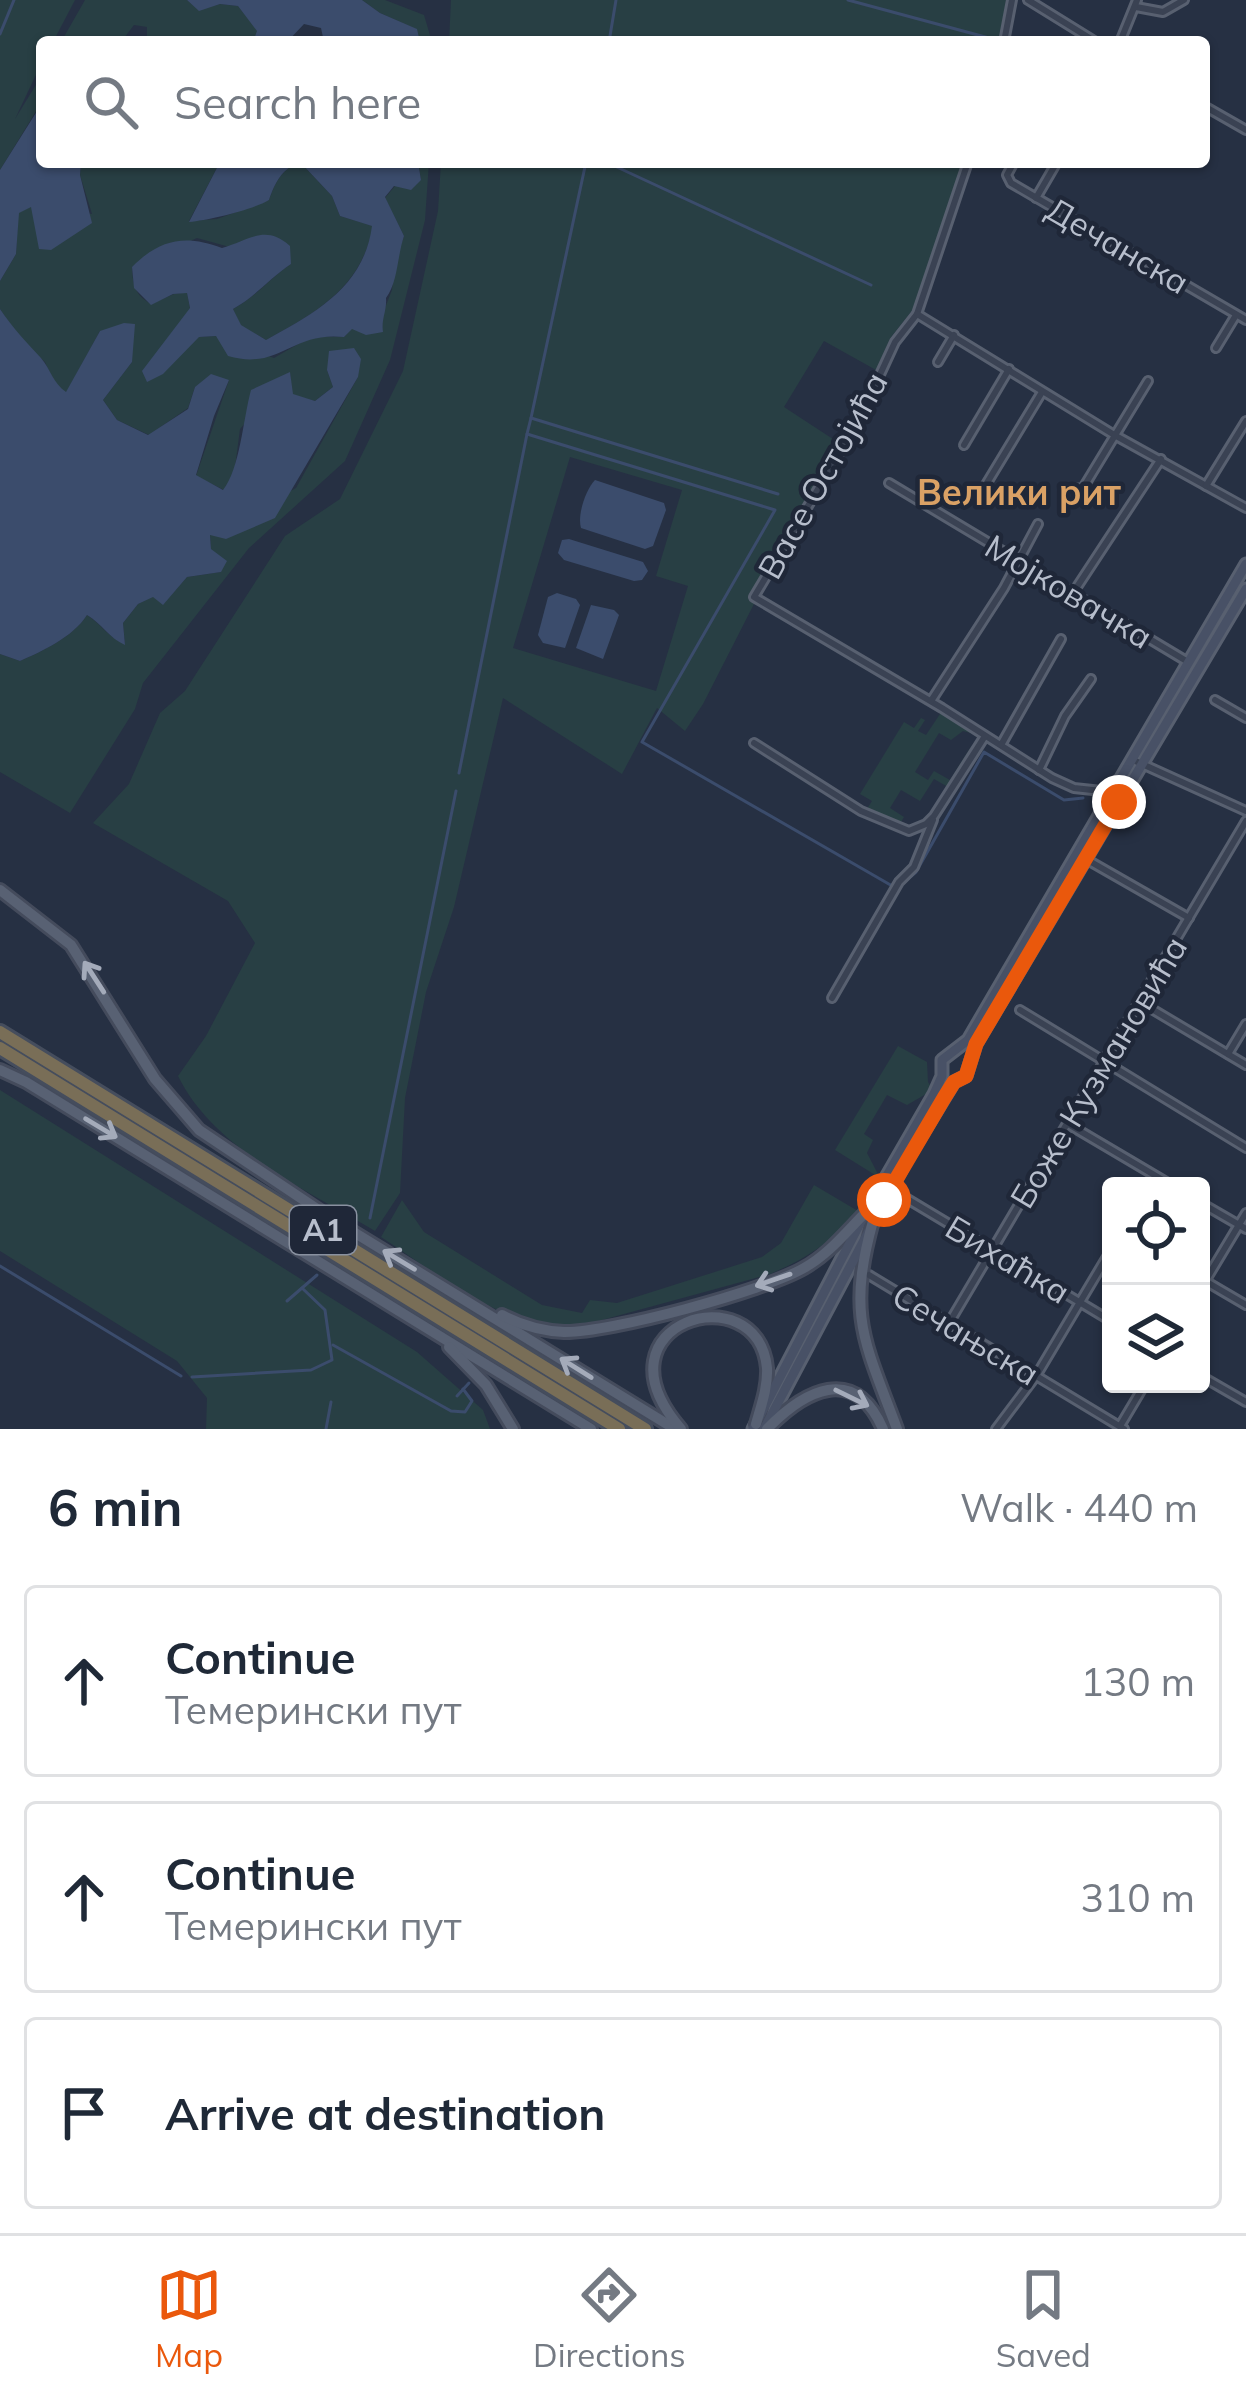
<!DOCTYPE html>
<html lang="en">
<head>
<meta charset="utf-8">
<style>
	:root { --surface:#fff; --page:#f6f6f7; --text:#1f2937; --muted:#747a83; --line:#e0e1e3; --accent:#ea580c }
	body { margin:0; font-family:Mulish,sans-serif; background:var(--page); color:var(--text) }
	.controls { position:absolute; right:36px; bottom:36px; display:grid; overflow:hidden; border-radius:12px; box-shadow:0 3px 9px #0004 }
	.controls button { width:108px; height:108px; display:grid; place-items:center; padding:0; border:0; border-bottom:3px solid var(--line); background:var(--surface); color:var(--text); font:60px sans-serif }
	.stop { position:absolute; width:36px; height:36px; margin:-27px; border:9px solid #ea580c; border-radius:50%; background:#fff }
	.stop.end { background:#ea580c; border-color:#fff; box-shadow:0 3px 12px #0008 }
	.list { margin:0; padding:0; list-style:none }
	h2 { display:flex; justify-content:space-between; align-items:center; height:156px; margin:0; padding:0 48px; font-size:51px }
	h2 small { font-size:39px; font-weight:400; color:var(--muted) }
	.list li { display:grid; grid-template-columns:78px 1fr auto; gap:36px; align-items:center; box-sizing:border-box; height:192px; margin:0 24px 24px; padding:0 24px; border:3px solid var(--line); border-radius:12px }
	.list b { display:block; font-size:45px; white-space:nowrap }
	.list p { margin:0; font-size:39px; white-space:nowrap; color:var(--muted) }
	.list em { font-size:39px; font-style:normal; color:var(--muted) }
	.icon { flex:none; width:66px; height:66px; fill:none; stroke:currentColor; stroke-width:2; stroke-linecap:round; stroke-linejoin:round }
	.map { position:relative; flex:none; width:1246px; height:1429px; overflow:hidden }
	.search { position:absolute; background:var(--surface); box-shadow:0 3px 9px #0004; left:36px; right:36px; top:36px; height:132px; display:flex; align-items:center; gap:30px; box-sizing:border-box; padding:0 42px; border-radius:12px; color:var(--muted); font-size:45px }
	.sheet { height:804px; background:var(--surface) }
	nav { display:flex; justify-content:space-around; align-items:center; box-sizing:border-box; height:168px; border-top:3px solid var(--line); background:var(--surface); font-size:33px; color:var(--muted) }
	nav a { display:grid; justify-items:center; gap:6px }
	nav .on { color:var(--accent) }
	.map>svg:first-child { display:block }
	.green { fill:#283f44; fill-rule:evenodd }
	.water { fill:#3b4c6c }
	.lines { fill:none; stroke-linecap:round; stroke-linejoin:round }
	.stream { stroke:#3b4c6c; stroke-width:3 }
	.street-casing { stroke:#586070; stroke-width:12 }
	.secondary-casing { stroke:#586070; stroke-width:15 }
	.primary-casing { stroke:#444b5c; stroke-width:16 }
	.highway-casing { stroke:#454d5d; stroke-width:18 }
	.street { stroke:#3a4253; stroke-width:6 }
	.secondary { stroke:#485166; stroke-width:9 }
	.primary { stroke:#586173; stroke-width:10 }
	.highway { stroke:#796e57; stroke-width:12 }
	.oneway { stroke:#a4abba }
	.route { stroke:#ea580c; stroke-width:15 }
	.labels { text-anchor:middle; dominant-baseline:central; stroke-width:9; stroke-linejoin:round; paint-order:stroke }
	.shield { fill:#1f2738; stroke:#8991a0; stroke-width:3 }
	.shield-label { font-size:30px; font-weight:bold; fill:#b7becc }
	.street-label { font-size:33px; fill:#b7becc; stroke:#1f2738 }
	.neighbourhood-label { font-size:36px; font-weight:bold; fill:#daa165; stroke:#1f2738 }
</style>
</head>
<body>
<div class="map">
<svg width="1246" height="1429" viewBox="0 0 1246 1429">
	<rect width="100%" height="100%" fill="#263043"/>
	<!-- green -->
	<g class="green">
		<path d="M0,0H75L53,42H42V62L15,119L42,75V109L38,108L0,170Z"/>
		<path d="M85,0H187L199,10L220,4L238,6L258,31L253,42H147V27L134,25L121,42H61Z"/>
		<path d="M362,0H385L424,15L432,42H420L416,29L380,13Z"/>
		<path d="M451,0H1006L1000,42H449Z"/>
		<path d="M81,162H220L189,221L217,219L269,200C275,183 282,167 301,163L332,196L340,216L373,226C362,287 316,313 266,340L240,325L233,309C256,297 270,278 291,264L197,238L132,267C133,286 135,295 151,304L174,294L187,292L190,309L143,371L148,381L198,337L216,336L274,358L312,336L344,337L352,328L381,318L392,290L394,265L404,236L385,198L395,186L421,180L418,162H429L425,220L390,360L345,461L249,548L143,683L135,709L70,813L0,772V654L20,661C43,651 73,637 87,615C101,624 109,638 125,644L123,623L138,604L153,596L163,604L187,577L221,572L211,549L210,534L296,488L358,377L327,370L333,387L315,401L292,395L290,373L240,429L234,475L224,490L196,476L229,380L195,387L188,408L149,435L117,420L103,400L132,362L100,331L66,393L55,385L45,362L20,339L0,309V281L16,254L18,213L31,206L92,214L80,175Z"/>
		<path d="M441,162H963L915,307L891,337L876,370L824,341L784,407L839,443L756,591L755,602L703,704L685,731L657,708L622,774L503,698L454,907L426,992L405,1098L400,1193L375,1231C307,1189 215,1151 178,1076L206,1036L255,943L228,901L93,823L129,784L160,713L185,691L285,536L340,499L403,371L438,211ZM570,457L682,490L656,576L688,586L656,691L513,648Z"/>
		<path d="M942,711L978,735L963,731L951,740L939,733L915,772L928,780L934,771L950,780L973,743L948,787L934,779L920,801L901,790L890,808L904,817L901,822L867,809L872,801L860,794L904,722L914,728L921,718L925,720L918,731L926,735Z"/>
		<path d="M898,1046L927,1062L928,1082L933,1090L907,1105L887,1095L864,1134L873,1140L867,1153L880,1178L835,1150Z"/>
		<path d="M0,1090L417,1352L483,1410L490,1429H206L207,1398L177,1361L0,1251Z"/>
		<path d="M814,1185L858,1211C831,1242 808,1258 770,1274L591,1323C572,1326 552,1328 533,1323C479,1309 427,1267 381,1237L402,1200L424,1232L542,1305L582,1313L590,1300L617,1303L762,1257L781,1243Z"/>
	</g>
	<!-- water -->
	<g class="water">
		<path d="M187,0H362L380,13L417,29L420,42H324L321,28L304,24L287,42H253L257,31L238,6L220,4L199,11Z"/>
		<path d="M39,108L42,109V162H81L80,175L92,223L51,250L39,249L31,207L19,213L16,254L0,281V170Z"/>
		<path d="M220,162H418L421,180L411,190L394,186L385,197L404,236C397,257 398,282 386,298C387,311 381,319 383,332L366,335L352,329L344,337C291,331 280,371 228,356L216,336L199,337L163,374L147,382L142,371L190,308L187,293L173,294L151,305L134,288L132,267C160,239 185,234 222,248C250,240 265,224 290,246L291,264C270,278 255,297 233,309L241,325L266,340C315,313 364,287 372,226L340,216L332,196L301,163C282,167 275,183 269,200C252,210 210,220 189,222Z"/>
		<path d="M0,309C13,328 26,342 41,358C51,370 53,383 66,392L100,331L124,323L135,324L132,362L103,400L117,420L148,435L188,409L195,387L211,374L229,380L214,416L196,475L223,490C240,469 243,419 251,390L290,372L293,394L315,401L333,387L327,370L329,351L354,348L361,359L358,377L275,518L226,539L210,535L211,549L227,561L221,572L187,577L163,605L153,597L138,604L123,623L125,645C109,638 102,624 87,615C73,637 43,651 20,661L0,654Z"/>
		<path d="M595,480L664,503L666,510L653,546L645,549L581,528C577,515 586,489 595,480Z"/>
		<path d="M569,539L643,562L648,571L642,580L634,581L564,560L558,553L562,540Z"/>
		<path d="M557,593L576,599L580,605L565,648L543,643L538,635L548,597Z"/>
		<path d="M591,605L614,610L619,615L603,659L576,648Z"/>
	</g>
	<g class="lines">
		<!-- stream -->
		<g class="stream">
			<path d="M848,0L989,38L988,42"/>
			<path d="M0,34L14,0"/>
			<path d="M609,42L616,0"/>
			<path d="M586,162L531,418L778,494"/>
			<path d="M606,162L871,285"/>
			<path d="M531,418L527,434L775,510L642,742L894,887"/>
			<path d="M459,773L527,434"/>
			<path d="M903,883L916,872L984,752L1064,800L1083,798"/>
			<path d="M370,1218L456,791"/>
			<path d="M0,1266L181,1376"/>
			<path d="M287,1301L317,1275"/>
			<path d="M333,1345L451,1411L465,1412L472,1401L463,1389"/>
			<path d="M192,1377L311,1370L332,1360L325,1310L302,1288"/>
			<path d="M457,1396L469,1383"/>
			<path d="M326,1429L331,1402"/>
		</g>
		<defs>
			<g id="street">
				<path d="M1028,0L1096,42"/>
				<path d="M1136,7L1163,12L1184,0"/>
				<path d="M1004,42L1012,0"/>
				<path d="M1120,42L1137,0"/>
				<path d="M1204,106L1246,130"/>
				<path d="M968,162L917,314L895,342L859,420L754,597L942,708L1052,778L1074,788L1111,792"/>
				<path d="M1014,162L1007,175L1011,183L1246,320"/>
				<path d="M1036,198L1057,162"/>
				<path d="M917,314L1116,436L1246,508"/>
				<path d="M1216,348L1236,315"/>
				<path d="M938,362L954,335"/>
				<path d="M964,445L1009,369"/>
				<path d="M889,483L1188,662"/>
				<path d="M1206,486L1246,421"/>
				<path d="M1075,489L1083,488L1148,381"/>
				<path d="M979,496L1042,392"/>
				<path d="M1073,593L1161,459"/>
				<path d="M1215,700L1246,718"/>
				<path d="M931,701L1004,588L1038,524"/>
				<path d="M754,743L861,811L909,831L926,824L934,816L985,736"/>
				<path d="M1001,745L1061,639"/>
				<path d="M1131,759L1246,811"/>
				<path d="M1039,770L1065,716L1091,679"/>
				<path d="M1084,858L1189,918"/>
				<path d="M832,998L899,882L914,867L933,820"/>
				<path d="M1140,1002L1246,1065"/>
				<path d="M1020,1010L1246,1148"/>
				<path d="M1228,1054L1246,1024"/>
				<path d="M1068,1124L1173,1186"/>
				<path d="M904,1197L1111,1321"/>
				<path d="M1201,1203L1246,1229"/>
				<path d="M869,1275L1124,1429"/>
				<path d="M1205,1281L1246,1305"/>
				<path d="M1201,1288L1246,1213"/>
				<path d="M949,1323L1246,821"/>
				<path d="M1201,1376L1246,1402"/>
				<path d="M1120,1426L1145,1384"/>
				<path d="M996,1429L1036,1376L1111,1250"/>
			</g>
			<g id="secondary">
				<path d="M753,1429L866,1212L934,1094L942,1076V1060L968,1040L1246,564"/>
				<path d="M764,1429L906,1161L954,1082L966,1076L976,1044L1246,589"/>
			</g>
			<g id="primary">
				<path d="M0,890L71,945L155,1079L199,1130L329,1217L675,1429"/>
				<path d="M0,1070L26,1082L591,1429"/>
				<path d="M873,1221C847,1316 864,1340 897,1429"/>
				<path d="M502,1315C521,1325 541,1331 564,1332C609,1333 764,1291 804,1268C829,1254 846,1232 866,1212"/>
				<path d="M449,1347L486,1385L513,1429"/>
				<path d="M681,1429C588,1322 758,1273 767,1368C768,1387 761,1406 756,1424"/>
				<path d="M767,1429C804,1391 854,1363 883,1429"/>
			</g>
			<g id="highway">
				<path d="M0,1032L645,1429"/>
				<path d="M0,1048L619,1429"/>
			</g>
		</defs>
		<!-- street casing -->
		<use href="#street" class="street-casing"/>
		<!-- secondary casing -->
		<use href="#secondary" class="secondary-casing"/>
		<!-- primary casing -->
		<use href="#primary" class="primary-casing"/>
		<!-- highway casing -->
		<use href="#highway" class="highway-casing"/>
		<!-- street -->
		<use href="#street" class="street"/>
		<!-- secondary -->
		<use href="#secondary" class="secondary"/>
		<!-- primary -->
		<use href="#primary" class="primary"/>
		<!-- highway -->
		<use href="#highway" class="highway"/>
	</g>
	<!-- one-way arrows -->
	<defs><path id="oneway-shaft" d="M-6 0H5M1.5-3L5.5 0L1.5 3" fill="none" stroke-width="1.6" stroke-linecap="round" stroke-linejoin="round" transform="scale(3)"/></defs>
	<g class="oneway">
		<use href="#oneway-shaft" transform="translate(94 977) rotate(-123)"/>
		<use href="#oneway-shaft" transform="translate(101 1128) rotate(31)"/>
		<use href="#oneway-shaft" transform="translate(399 1260) rotate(-149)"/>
		<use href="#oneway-shaft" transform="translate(773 1280) rotate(161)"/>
		<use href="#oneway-shaft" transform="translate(576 1368) rotate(-148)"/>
		<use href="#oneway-shaft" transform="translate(852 1398) rotate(26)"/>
	</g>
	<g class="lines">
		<!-- route -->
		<path class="route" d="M884,1200L944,1098L954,1082L966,1076L976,1044L1119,802"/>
	</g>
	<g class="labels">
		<!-- shield labels -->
		<rect class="shield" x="290" y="1206" width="66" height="48" rx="9"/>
		<g class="shield-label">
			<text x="323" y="1230">A1</text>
		</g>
		<!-- street labels -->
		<g class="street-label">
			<text transform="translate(1118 245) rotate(30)">Дечанска</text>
			<text transform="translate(822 475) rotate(-61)">Васе Остојића</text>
			<text transform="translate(1069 591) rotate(31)">Мојковачка</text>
			<text transform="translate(1098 1072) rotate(-59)">Боже Кузмановића</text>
			<text transform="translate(1008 1259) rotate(31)">Бихаћка</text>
			<text transform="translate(966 1334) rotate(31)">Сечањска</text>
		</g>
		<!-- neighbourhood labels -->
		<g class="neighbourhood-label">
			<text x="1019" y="491">Велики рит</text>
		</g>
	</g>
</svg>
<div class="controls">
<button><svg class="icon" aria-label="locate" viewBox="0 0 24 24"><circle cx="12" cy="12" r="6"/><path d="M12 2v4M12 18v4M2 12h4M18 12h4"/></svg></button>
<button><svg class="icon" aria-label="layers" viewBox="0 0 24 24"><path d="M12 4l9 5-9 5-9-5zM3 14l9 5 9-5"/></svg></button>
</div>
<div class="stop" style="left:884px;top:1200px"></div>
<div class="stop end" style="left:1119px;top:802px"></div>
<div class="search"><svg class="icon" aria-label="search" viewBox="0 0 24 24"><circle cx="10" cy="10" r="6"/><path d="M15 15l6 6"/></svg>Search here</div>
</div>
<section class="sheet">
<h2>6 min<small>Walk · 440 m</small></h2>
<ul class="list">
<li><svg class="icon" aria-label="ahead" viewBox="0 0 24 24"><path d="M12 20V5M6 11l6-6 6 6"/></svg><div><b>Continue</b><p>Темерински пут</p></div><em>130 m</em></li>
<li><svg class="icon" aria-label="ahead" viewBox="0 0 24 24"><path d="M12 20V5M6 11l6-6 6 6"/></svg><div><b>Continue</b><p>Темерински пут</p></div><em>310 m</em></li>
<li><svg class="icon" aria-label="arrive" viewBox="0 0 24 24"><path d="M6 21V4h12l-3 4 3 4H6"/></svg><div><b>Arrive at destination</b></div></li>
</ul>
</section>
<nav>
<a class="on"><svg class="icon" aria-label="map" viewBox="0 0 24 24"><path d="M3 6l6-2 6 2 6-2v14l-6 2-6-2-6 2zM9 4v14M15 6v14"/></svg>Map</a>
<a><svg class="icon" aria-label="directions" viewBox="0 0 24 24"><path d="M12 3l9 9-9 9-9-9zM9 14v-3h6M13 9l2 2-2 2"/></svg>Directions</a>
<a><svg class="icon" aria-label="saved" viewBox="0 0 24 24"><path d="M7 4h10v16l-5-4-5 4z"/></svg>Saved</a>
</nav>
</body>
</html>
